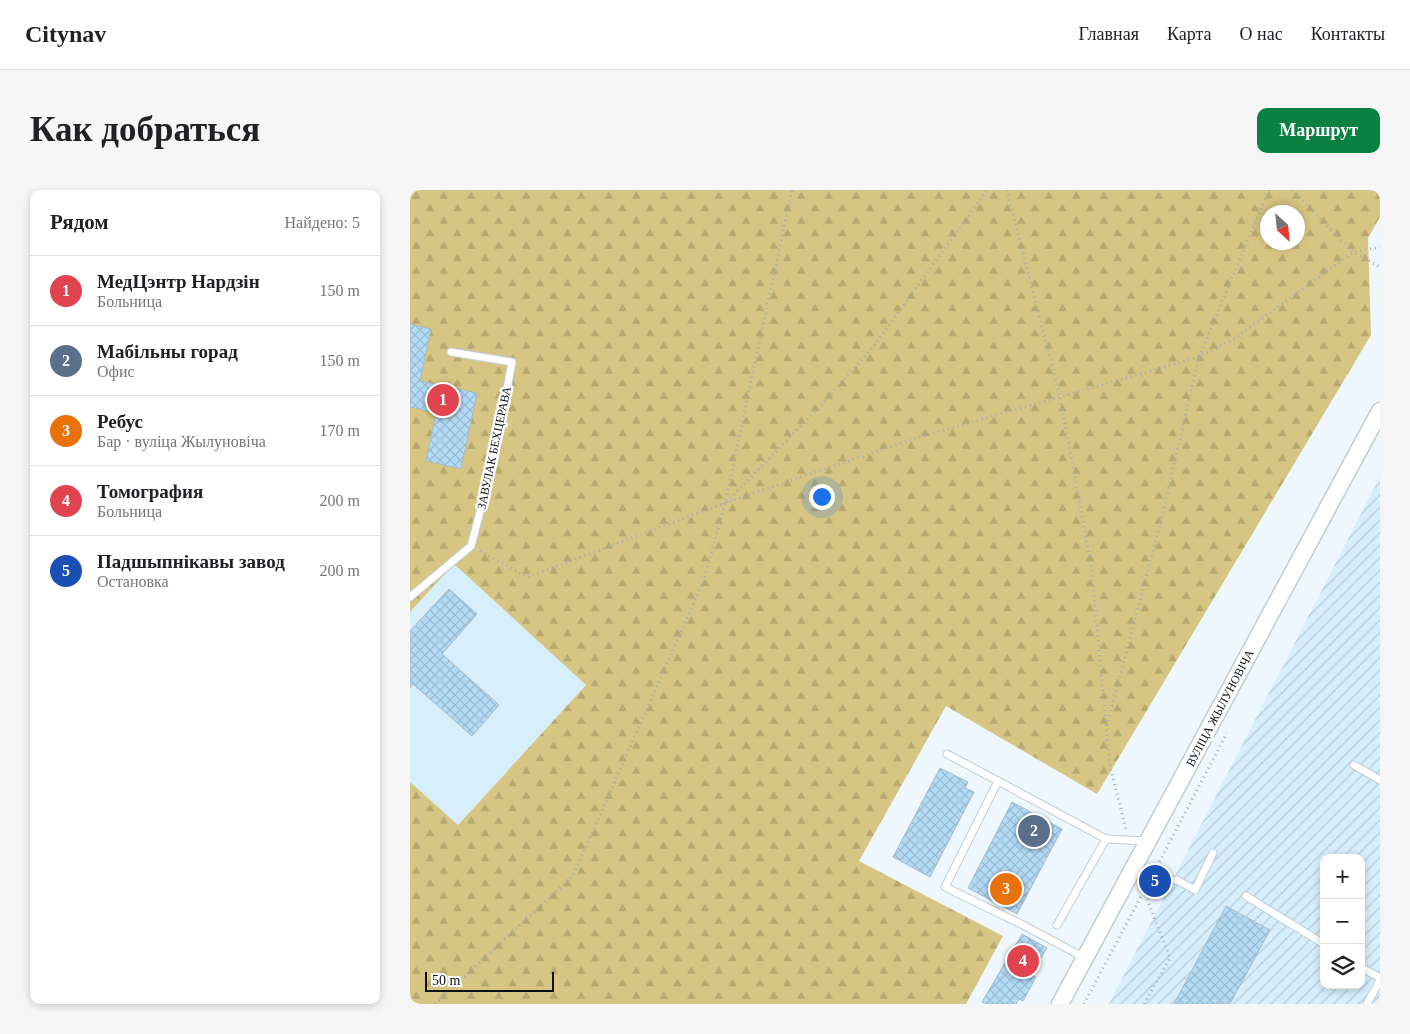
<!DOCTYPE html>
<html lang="ru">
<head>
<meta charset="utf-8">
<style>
	:root { --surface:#fff; --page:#f6f6f6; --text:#202124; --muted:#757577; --line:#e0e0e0; --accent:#0b8043 }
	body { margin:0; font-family:"Times New Roman",serif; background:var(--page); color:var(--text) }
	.controls { position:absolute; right:15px; bottom:15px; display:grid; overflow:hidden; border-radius:10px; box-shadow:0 2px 8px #0003 }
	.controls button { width:45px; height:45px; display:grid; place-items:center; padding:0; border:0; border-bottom:1px solid var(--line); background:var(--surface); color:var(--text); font:25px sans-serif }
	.compass { position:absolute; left:850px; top:15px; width:45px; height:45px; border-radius:50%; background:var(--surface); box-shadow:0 2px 8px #0003; rotate:153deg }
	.scale { position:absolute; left:15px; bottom:12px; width:129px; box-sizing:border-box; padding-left:5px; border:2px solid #0a1013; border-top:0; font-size:14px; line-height:18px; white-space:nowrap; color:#0a1013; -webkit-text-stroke:4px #fff; paint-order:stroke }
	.you { position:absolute; left:411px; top:306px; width:18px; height:18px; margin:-12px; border:4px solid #fff; border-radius:50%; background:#1a73e8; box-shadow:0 0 0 8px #1a73e833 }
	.badge { display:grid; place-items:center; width:32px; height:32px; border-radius:50%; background:var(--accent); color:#fff; font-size:16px; font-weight:700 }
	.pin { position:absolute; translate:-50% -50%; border:2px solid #fff; box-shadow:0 1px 5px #0006 }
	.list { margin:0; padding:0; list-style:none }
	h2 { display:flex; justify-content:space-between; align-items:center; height:65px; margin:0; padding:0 20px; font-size:21px }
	h2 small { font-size:16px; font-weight:400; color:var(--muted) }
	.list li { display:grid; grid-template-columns:32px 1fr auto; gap:15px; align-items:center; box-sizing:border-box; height:70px; padding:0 20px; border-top:1px solid var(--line) }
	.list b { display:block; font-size:19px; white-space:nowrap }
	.list p { margin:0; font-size:16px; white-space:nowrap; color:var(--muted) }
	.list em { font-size:16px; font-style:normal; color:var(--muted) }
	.icon { flex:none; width:28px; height:28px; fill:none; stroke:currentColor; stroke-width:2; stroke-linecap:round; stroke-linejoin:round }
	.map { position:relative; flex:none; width:970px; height:814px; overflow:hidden; border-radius:10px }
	header { display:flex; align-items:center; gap:30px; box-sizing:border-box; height:70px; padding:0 25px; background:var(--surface); border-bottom:1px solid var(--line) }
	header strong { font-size:24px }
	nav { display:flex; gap:28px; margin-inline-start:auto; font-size:18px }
	.intro { display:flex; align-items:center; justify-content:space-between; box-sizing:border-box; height:120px; padding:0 30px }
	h1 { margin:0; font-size:35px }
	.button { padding:12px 22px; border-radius:10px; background:var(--accent); color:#fff; font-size:18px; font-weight:700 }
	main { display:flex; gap:30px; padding:0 30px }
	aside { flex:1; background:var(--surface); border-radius:10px; box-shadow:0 2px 8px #0003 }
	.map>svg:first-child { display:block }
	.built { fill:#d7eefd }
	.industrial { fill:url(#industrial-furrows); fill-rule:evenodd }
	.forest { fill:url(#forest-firs); fill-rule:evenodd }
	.building { fill:url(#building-cross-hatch); stroke:#abbac4 }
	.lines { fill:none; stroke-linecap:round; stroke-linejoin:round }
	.service-casing { stroke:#becdd8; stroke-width:9 }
	.tertiary-casing { stroke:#becdd8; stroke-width:19 }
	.path { stroke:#a4adb2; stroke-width:3; stroke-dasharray:1 4; stroke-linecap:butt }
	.service { stroke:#fff; stroke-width:7 }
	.tertiary { stroke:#fff; stroke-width:16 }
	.labels { text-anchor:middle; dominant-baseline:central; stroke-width:5; stroke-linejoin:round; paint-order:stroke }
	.street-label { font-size:12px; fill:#0a1013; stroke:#fff }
</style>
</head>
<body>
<header>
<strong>Citynav</strong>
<nav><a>Главная</a><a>Карта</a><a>О нас</a><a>Контакты</a></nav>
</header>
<div class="intro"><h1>Как добраться</h1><a class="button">Маршрут</a></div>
<main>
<aside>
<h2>Рядом<small>Найдено: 5</small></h2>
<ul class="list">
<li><span class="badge" style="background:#e0444e">1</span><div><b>МедЦэнтр Нардзін</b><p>Больница</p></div><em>150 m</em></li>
<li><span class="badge" style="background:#5c6f8a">2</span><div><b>Мабільны горад</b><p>Офис</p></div><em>150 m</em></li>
<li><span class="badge" style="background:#e8710a">3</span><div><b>Ребус</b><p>Бар · вуліца Жылуновіча</p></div><em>170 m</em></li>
<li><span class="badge" style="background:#e0444e">4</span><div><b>Томография</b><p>Больница</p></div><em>200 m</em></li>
<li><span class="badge" style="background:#1a4fb4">5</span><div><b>Падшыпнікавы завод</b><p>Остановка</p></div><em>200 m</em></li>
</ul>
</aside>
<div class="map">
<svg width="970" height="814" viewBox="0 0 970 814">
	<defs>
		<pattern id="industrial-furrows" width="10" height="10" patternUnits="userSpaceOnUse" patternTransform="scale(1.25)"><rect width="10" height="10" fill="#d7eefd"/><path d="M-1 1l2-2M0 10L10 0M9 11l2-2" fill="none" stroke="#b7cbd8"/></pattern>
		<pattern id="forest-firs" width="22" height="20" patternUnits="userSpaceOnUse" patternTransform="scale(1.25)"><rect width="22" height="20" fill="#d7c583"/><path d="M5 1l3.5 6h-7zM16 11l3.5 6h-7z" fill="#b7a870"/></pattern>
		<pattern id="building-cross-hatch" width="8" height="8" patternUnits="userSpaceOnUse" patternTransform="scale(1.25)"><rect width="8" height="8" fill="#b3dbf6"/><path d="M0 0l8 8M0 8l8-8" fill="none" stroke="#99bbd2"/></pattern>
	</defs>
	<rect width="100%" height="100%" fill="#edf7fd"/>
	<!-- built -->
	<path class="built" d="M44,374L176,495L47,636L0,592V422Z"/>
	<!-- industrial -->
	<path class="industrial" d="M970,287V814H699ZM914,668H951V795H914Z"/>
	<!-- forest -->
	<path class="forest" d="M0,0H970V27L958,48L961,145L687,604L536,516L449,671L593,746L556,814H0V592L48,635L176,495L44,374L0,422ZM858,22H888V52H858Z"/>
	<!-- building -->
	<g class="building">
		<path d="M0,134L21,139L10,191L67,203L51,279L16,271L26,223L0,217Z"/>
		<path d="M39,399L67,424L32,464L89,515L62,546L3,494L0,498V441Z"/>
		<path d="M530,578L558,592L555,598L564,602L520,687L483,667Z"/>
		<path d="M602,612L652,639L607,724L558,698Z"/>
		<path d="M816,716L860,740L820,814H764Z"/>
		<path d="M612,744L637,758L621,784L626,787L613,811L609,809L606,814H575L572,812Z"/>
	</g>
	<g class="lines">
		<defs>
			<g id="service">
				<path d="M0,407L61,356L84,269L102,172L41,162"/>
				<path d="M537,564L588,591"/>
				<path d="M944,575L970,590"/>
				<path d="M696,649L738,651"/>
				<path d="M724,679L754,691L767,690L785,700L803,663"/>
				<path d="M836,706L914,754"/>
				<path d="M647,735L696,649L588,591L535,697L613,735L675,768"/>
				<path d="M951,777L970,788"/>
				<path d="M957,814L970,790"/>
			</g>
			<path id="tertiary" d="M650,814L970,221"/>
		</defs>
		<!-- service casing -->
		<use href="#service" class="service-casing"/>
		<!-- tertiary casing -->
		<use href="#tertiary" class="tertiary-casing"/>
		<!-- path -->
		<g class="path">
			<path d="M597,0L650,207L681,375L700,577L716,639"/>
			<path d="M859,0L789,167L824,149L943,62L970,57"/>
			<path d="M882,0L943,62L970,77"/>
			<path d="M317,312L413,213L464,156L577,0"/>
			<path d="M70,361L118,387L315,313L503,249L789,167L751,330L696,539"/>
			<path d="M747,676L817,543"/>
			<path d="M25,814L163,686L294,390L315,313L382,0"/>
			<path d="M674,814L737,695"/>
			<path d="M734,814L760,768L734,701"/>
		</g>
		<!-- service -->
		<use href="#service" class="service"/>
		<!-- tertiary -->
		<use href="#tertiary" class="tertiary"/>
	</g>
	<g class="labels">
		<!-- street labels -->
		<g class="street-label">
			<text transform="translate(84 258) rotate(-78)">ЗАВУЛАК БЕХЦЕРАВА</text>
			<text transform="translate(810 518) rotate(-62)">ВУЛІЦА ЖЫЛУНОВІЧА</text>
		</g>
	</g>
</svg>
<div class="controls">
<button>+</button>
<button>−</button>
<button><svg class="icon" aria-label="layers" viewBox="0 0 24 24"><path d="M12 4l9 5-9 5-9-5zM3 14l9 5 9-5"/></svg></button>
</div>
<svg class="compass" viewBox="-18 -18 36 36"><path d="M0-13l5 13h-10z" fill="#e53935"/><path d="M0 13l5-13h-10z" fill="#757577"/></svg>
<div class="scale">50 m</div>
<div class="you"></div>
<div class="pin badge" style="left:33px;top:210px;background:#e0444e">1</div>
<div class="pin badge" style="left:624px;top:641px;background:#5c6f8a">2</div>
<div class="pin badge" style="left:596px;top:699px;background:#e8710a">3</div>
<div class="pin badge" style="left:613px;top:771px;background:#e0444e">4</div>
<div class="pin badge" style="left:745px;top:691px;background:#1a4fb4">5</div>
</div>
</main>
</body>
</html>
